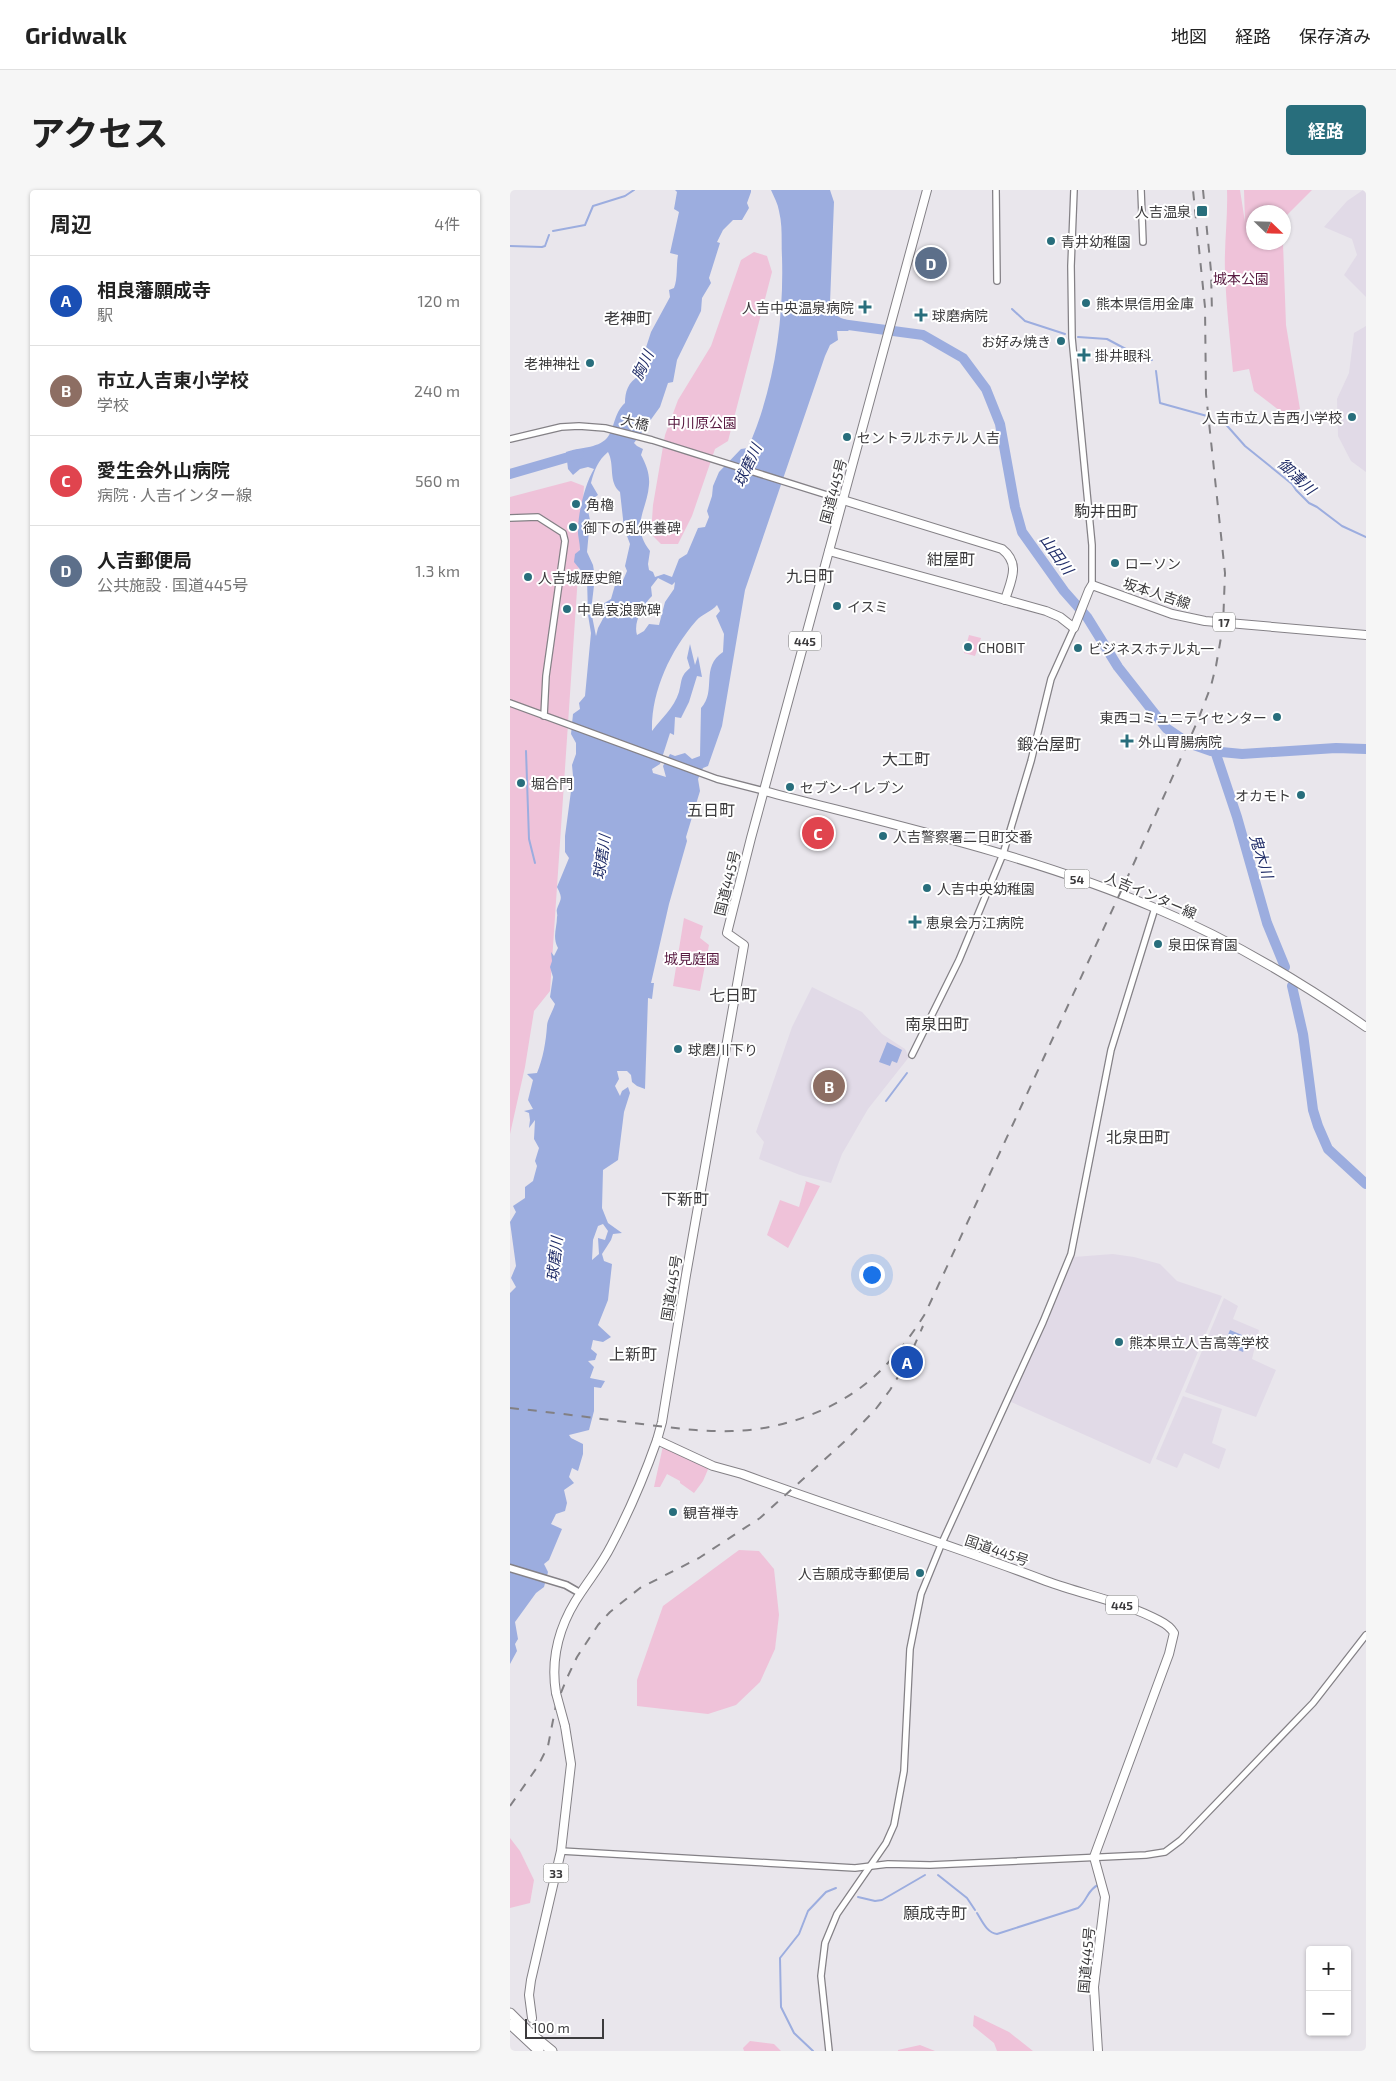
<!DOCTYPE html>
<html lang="ja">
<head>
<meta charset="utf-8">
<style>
	:root { --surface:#fff; --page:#f6f6f6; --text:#222; --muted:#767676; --line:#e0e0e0; --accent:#286e7c }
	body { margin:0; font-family:"Exo 2","Noto Sans JP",sans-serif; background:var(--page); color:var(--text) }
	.controls { position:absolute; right:15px; bottom:15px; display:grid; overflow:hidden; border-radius:5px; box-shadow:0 1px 4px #0004 }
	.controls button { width:45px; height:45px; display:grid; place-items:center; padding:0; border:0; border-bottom:1px solid var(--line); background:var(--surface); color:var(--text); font:25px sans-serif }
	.compass { position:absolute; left:736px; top:15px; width:45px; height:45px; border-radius:50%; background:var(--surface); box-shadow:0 1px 4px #0004; rotate:113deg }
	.scale { position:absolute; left:15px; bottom:12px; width:79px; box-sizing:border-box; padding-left:5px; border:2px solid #3c3b3d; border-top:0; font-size:14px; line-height:18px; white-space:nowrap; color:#3c3b3d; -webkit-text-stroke:4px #fff; paint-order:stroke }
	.you { position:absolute; left:361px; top:1084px; width:18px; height:18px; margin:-12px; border:4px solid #fff; border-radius:50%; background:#1a73e8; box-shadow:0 0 0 8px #1a73e833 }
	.badge { display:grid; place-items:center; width:32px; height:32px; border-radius:50%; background:var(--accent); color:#fff; font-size:16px; font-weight:700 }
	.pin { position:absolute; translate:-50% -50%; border:2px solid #fff; box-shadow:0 1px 5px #0006 }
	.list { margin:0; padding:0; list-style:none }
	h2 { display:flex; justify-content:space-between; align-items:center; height:65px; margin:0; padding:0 20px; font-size:21px }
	h2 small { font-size:16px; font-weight:400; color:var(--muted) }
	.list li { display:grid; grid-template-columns:32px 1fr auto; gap:15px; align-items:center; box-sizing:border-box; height:90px; padding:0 20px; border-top:1px solid var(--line) }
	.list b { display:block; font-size:19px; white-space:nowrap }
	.list p { margin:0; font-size:16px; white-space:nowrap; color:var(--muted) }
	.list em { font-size:16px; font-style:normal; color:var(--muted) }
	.map { position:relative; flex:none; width:856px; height:1861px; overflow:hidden; border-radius:5px }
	header { display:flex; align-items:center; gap:30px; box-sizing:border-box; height:70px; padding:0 25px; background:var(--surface); border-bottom:1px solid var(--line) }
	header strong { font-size:24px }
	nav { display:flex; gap:28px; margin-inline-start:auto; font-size:18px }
	.intro { display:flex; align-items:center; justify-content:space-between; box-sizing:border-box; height:120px; padding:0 30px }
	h1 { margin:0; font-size:35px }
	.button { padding:12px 22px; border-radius:5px; background:var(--accent); color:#fff; font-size:18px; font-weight:700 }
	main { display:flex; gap:30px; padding:0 30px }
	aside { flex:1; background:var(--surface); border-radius:5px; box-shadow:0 1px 4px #0004 }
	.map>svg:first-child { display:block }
	.built { fill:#e1dae7 }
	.green { fill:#efc2d9 }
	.water { fill:#9caddf; fill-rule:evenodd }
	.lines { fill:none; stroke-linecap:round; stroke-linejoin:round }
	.stream { stroke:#9caddf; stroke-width:2 }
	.river { stroke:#9caddf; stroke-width:10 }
	.primary-tunnel { stroke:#c6c4c9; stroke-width:8; stroke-dasharray:8 4; stroke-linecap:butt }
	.tertiary-casing { stroke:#848186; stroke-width:8 }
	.secondary-casing { stroke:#848186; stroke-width:9 }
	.primary-casing { stroke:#848186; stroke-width:10 }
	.trunk-casing { stroke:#848186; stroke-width:10 }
	.motorway-casing { stroke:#848186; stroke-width:11 }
	.tertiary { stroke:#fff; stroke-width:5.5 }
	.secondary { stroke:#fff; stroke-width:6 }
	.primary { stroke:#fff; stroke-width:8 }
	.trunk { stroke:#fff; stroke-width:8 }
	.motorway { stroke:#fff; stroke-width:9 }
	.rail { stroke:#828084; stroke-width:2; stroke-dasharray:9 9; stroke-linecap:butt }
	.primary-bridge-casing { stroke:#848186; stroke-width:10; stroke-linecap:butt }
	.primary-bridge { stroke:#fff; stroke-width:8 }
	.poi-dot { fill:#286e7c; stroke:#fff; stroke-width:2 }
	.labels { text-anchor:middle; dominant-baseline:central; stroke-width:4; stroke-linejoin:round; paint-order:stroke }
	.shield { fill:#fff; stroke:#767677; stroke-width:1 }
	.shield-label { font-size:12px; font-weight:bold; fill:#3c3b3d }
	.poi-label { font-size:14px; fill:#3c3b3d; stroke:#fff; text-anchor:start }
	.park-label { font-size:14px; fill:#581940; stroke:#fff }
	.street-label { font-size:14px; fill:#3c3b3d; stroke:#fff }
	.water-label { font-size:15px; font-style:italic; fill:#202d68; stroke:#fff }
	.quarter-label { font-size:16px; fill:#3c3b3d; stroke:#fff }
</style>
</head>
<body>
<header>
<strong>Gridwalk</strong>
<nav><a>地図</a><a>経路</a><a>保存済み</a></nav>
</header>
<div class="intro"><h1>アクセス</h1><a class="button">経路</a></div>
<main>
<aside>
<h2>周辺<small>4件</small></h2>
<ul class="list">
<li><span class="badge" style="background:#1a4fb4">A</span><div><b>相良藩願成寺</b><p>駅</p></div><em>120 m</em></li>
<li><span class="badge" style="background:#8d6e63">B</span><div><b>市立人吉東小学校</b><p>学校</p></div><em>240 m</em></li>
<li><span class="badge" style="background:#e0444e">C</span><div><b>愛生会外山病院</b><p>病院 · 人吉インター線</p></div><em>560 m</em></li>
<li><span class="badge" style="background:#5c6f8a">D</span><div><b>人吉郵便局</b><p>公共施設 · 国道445号</p></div><em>1.3 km</em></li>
</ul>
</aside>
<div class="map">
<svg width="856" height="1861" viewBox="0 0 856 1861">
	<rect width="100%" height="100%" fill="#e9e6ec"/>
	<!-- built -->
	<g class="built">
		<path d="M853,0H856V107L834,85L847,65L842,49L814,37L837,11Z"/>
		<path d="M856,136V282L841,271L828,246L827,209L839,183L844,143Z"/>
		<path d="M302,797L352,822L372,844L395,859L399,867L358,919L332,964L321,993L290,985L249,969L254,952L246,942L282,837Z"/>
		<path d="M603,1064L624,1067L650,1074L667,1091L712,1106L640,1274L499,1211L564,1067Z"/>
		<path d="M714,1108L728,1116L723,1129L749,1140L742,1169L766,1180L746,1227L675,1202Z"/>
		<path d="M673,1206L712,1219L702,1253L716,1259L709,1279L674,1263L667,1278L646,1269Z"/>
	</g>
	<!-- green -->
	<g class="green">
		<path d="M717,0H730L735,32L734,0H802L774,28V22H744V52L773,53L776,135L790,219L774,224L744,201L739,179L723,182C720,148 716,115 715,81C714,54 718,27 717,0Z"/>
		<path d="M244,62L257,66L262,82L218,251L205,259L182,326L168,354H151L141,344L143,315L155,245L168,210L201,156L231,70Z"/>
		<path d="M61,291L74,296L40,801L24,821L15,877L0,944V307Z"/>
		<path d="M459,445L471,448L465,466L454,463Z"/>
		<path d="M174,728L193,736L190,748L199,755L190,801L163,796Z"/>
		<path d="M295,991L310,996L278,1058L257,1045L270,1010L289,1017L296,992Z"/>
		<path d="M153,1256L199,1277L193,1291L184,1303L170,1293V1291L157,1284L150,1297H144Z"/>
		<path d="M229,1360L249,1361L264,1379L269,1425L265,1459L250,1492L226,1515L198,1524L127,1516V1490L153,1416Z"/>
		<path d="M0,1648L10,1661L24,1690L20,1713L0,1718Z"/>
		<path d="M464,1825L499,1842L523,1861H487L484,1853L463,1836Z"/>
		<path d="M240,1851L264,1854L271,1861H234L233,1858Z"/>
		<path d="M410,1855L425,1861H388V1860Z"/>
	</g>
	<!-- water -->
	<g class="water">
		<path d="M165,0H241V2L237,13L239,18L232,30H223L213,40L207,52L210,53L199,88L201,93L192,108L191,121L167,170L163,192L158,193L150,217L124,253L127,256L133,259L131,265C136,274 140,284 139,295C137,321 120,335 140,361L138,374L139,380L143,382L145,387L154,384L162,387L169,369L177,364L188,338L195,337L199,327L197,321L202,306L203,296L209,282L231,259L238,258C264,199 274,131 272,67C271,52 273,37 269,21C268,14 264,7 261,0H320L324,12L320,113L322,123L331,128L346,133L338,141H327L328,150L320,155L315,166L235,400L212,536L198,576L193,578L188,589L190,601L176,647L177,651L159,714L141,793H144L142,809L138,808L135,899L127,896L122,892L121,885L117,881H107L109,889L105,896L110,906L112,901L118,897L120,903L114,922L108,970L93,980L92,1018L98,1033L112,1043L103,1044L101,1050L92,1064L94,1071L102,1074L98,1110L88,1135L101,1147L93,1152L83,1150L81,1159L87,1164L85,1170L78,1171L84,1177L80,1188L95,1191L91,1198L84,1197V1221L79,1240L59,1245L61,1248L73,1254V1264L68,1281L62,1278L59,1287L64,1293L54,1300L57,1313L55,1321L46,1324L41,1334L52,1339L39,1370L34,1374L38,1382L34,1397L26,1403L5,1432L8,1449L5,1454L7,1461L0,1474V1103L6,1097L1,1088L6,1076L0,1032L6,1022L3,1016L15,1008V997L23,991L27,976L25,971L29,958L24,949L25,930L19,938L20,930L19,923L14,921L23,919L18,910L23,890L17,884L27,883C33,869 36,851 37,836C37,830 43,821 45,814L40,807L43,787L40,777L42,771L41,762L44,766L48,758C42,747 47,738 47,727C48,724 46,722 47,719C51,708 53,709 47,697L59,668L55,662V646L63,586L62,575L66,564V553L61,544L63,524L70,519L69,513L75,506L81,443L78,425L77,388L64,372L65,364L70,360C70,352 67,344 68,337C69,320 75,294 84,279L78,277L70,279L63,285L58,279L56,262C69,257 87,259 97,248C105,239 103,224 115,213C115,202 118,192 129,186L130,176L141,142L160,107L159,100L164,98C168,88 166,76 168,65L160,63L169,22L164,19L167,2ZM98,262C105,275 98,292 110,302L114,338L120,354L115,376L117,381L111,395H105L101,409L93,414L96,423L88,438L86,446L81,421L85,387L83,375L77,362L80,330L78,321L81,310L88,305L81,293C84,281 88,270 98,262ZM148,388L162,395L165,392L164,399L155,412L149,435L139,434L134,441L127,445C123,432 133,415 142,406L141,397ZM207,415L210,421L206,426L214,444L213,462C190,477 207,501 191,518L190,566L182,569L175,563L165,566L160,564L153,576L156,587L143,583L142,579L150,574L160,543L164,545L165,527L171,528L179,512L187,486L192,487L188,466L185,475L180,454L177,468L180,478C170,486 172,491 169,502C164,518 151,529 142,541C141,502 160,461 186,431C192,424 201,422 207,415ZM93,1034L98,1041L95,1050L88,1048L89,1064L82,1070L83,1050L88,1036Z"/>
		<path d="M377,852L392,860L387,873L382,871L380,876L369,872Z"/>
		<path d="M720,1140L739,1148L733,1162L714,1154Z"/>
	</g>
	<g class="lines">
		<!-- stream -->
		<g class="stream">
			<path d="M43,41L75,35L83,16L115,6L124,0"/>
			<path d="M0,56L32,57L35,56L39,45"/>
			<path d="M502,119L515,131L555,144"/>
			<path d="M568,147L597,149L627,165L642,170"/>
			<path d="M646,181L650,213L697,226"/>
			<path d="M712,230L735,256L782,294L786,300L799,313L807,317L832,336L856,347"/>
			<path d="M16,561L19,649L25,673"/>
			<path d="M376,911L397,883"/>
			<path d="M428,1685L457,1708L465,1720"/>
			<path d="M348,1707L365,1711L372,1710L415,1685"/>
			<path d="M467,1723C472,1731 477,1743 487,1744L568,1718C578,1710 577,1700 588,1695"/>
			<path d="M303,1861L284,1843L271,1817L270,1768L289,1744L298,1721L316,1702L326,1698"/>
		</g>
		<!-- river -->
		<g class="river">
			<path d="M331,134L413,145L453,168L476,199L490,234L505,317L512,342L554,401L577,427L608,477L656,538L678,553L701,561L732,564L826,558L856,559"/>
			<path d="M0,284L69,264"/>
			<path d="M705,561L727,627L757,733L775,777"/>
			<path d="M782,796L793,844L803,920L808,936L818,959L856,994"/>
		</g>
		<!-- primary-tunnel -->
		<path class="primary-tunnel" d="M22,1828L29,1850"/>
		<defs>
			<g id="tertiary">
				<path d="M486,0L487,91"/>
				<path d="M564,0L561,76L562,148L582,355V395"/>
				<path d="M631,0L633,52"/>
				<path d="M0,249L51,237L69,236L95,238L142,250L333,310"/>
				<path d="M0,328L28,327L53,343L55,351L36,486L34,526"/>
				<path d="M0,513L207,589L254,601"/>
				<path d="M402,865L449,770L493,664L521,571L541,489L564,438"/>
				<path d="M51,1661L345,1678L378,1674L420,1675L636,1665L655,1662L671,1650L803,1513L856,1445"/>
				<path d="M319,1861L311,1786L315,1753L327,1724L376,1653L384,1635L394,1581L400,1459L411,1404L431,1355L533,1132L561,1064L601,860L645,718"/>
			</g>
			<path id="secondary" d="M0,1378L56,1395L70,1403"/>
			<g id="primary">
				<path d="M333,310L492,359C511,374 501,390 495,410"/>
				<path d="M319,361L536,421L550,427L564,438L579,400L582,395L662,424L695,431L856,445"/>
				<path d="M254,601C384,635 521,665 645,718C719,749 790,791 856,837"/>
				<path d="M46,1503C40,1466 51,1431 72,1401C82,1386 93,1372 101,1356C119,1322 134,1287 147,1250"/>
				<path d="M22,1828L19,1805L21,1790L51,1661L61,1574L55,1536"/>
			</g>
			<path id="trunk" d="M417,0L241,648L217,743L234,755L176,1085L152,1232L147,1250L203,1276L232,1284C333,1321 436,1353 536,1391C574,1405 615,1412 650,1431C656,1434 661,1438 664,1443L659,1464L584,1667L595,1707L584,1797L588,1861"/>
			<g id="motorway">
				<path d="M0,1823L20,1843L42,1861"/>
				<path d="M0,1834L29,1861"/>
			</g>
		</defs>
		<!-- tertiary casing -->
		<use href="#tertiary" class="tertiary-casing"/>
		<!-- secondary casing -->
		<use href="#secondary" class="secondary-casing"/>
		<!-- primary casing -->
		<use href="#primary" class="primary-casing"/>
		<!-- trunk casing -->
		<use href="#trunk" class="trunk-casing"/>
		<!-- motorway casing -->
		<use href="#motorway" class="motorway-casing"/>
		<!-- tertiary -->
		<use href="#tertiary" class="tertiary"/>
		<!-- secondary -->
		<use href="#secondary" class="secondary"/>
		<!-- primary -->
		<use href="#primary" class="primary"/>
		<!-- trunk -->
		<use href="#trunk" class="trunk"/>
		<!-- motorway -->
		<use href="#motorway" class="motorway"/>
		<!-- rail -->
		<g class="rail">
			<path d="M693,0L701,81L702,123"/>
			<path d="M0,1218C41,1222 83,1228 124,1233C157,1237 189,1242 222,1241C275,1240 336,1217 373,1178C389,1162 403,1143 415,1124L624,673L688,530L701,496L706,476L713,436L715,383L696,204L695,117L683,0"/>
			<path d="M0,1616L28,1576L38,1556L46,1515L57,1488L67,1467L88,1435L100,1422L130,1398L189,1368L250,1328L335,1251L365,1220L380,1200L397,1172L413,1136"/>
		</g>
		<defs>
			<path id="primary-bridge" d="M46,1503L55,1536"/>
		</defs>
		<!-- primary-bridge casing -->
		<use href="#primary-bridge" class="primary-bridge-casing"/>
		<!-- primary-bridge -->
		<use href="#primary-bridge" class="primary-bridge"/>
	</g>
	<!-- markers -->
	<g class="poi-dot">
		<rect x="686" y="15" width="12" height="12" rx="2.5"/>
		<circle cx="541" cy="51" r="5"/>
		<circle cx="576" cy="113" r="5"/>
		<path d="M352.5 109.5h5v5h5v5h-5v5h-5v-5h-5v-5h5z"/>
		<path d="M408.5 117.5h5v5h5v5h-5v5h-5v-5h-5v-5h5z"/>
		<circle cx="551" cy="151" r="5"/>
		<path d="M571.5 157.5h5v5h5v5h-5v5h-5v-5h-5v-5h5z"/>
		<circle cx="80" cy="173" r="5"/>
		<circle cx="842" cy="227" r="5"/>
		<circle cx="337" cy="247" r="5"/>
		<circle cx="66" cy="314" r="5"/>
		<circle cx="63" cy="337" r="5"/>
		<circle cx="605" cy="373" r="5"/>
		<circle cx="18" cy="387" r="5"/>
		<circle cx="327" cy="416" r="5"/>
		<circle cx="57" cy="419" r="5"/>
		<circle cx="458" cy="457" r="5"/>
		<circle cx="568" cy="458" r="5"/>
		<circle cx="767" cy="527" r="5"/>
		<path d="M614.5 543.5h5v5h5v5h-5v5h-5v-5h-5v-5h5z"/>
		<circle cx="11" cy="593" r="5"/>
		<circle cx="280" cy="597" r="5"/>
		<circle cx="791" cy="605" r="5"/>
		<circle cx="373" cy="646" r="5"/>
		<circle cx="417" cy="698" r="5"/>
		<path d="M402.5 724.5h5v5h5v5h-5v5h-5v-5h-5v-5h5z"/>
		<circle cx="648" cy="754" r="5"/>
		<circle cx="168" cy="859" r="5"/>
		<circle cx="609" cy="1152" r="5"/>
		<circle cx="163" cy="1322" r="5"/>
		<circle cx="410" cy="1383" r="5"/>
	</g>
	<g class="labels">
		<!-- shield labels -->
		<g class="shield">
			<rect x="703" y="422.5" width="22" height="19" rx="4"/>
			<rect x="279" y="441.5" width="32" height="19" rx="4"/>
			<rect x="554.5" y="679.5" width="25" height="19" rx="4"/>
			<rect x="596" y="1405.5" width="32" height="19" rx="4"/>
			<rect x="33.5" y="1673.5" width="25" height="19" rx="4"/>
		</g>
		<g class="shield-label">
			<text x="714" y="432">17</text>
			<text x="295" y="451">445</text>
			<text x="567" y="689">54</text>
			<text x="612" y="1415">445</text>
			<text x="46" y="1683">33</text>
		</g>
		<!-- poi labels -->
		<g class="poi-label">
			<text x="681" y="21" text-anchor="end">人吉温泉</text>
			<text x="551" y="51">青井幼稚園</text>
			<text x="586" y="113">熊本県信用金庫</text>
			<text x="344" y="117" text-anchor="end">人吉中央温泉病院</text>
			<text x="422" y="125">球磨病院</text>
			<text x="541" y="151" text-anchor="end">お好み焼き</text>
			<text x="585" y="165">掛井眼科</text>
			<text x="70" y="173" text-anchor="end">老神神社</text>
			<text x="832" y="227" text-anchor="end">人吉市立人吉西小学校</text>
			<text x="347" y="247">セントラルホテル 人吉</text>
			<text x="76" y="314">角櫓</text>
			<text x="73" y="337">御下の乱供養碑</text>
			<text x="615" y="373">ローソン</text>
			<text x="28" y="387">人吉城歴史館</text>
			<text x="337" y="416">イスミ</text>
			<text x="67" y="419">中島哀浪歌碑</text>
			<text x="468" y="457">CHOBIT</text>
			<text x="578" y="458">ビジネスホテル丸一</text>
			<text x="757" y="527" text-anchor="end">東西コミュニティセンター</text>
			<text x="628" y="551">外山胃腸病院</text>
			<text x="21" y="593">堀合門</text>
			<text x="290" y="597">セブン-イレブン</text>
			<text x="781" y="605" text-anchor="end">オカモト</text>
			<text x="383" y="646">人吉警察署二日町交番</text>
			<text x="427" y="698">人吉中央幼稚園</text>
			<text x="416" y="732">恵泉会万江病院</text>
			<text x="658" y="754">泉田保育園</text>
			<text x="178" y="859">球磨川下り</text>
			<text x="619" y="1152">熊本県立人吉高等学校</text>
			<text x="173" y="1322">観音禅寺</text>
			<text x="400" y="1383" text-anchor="end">人吉願成寺郵便局</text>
		</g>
		<!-- park labels -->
		<g class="park-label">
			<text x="731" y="88">城本公園</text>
			<text x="192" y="232">中川原公園</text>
			<text x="182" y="768">城見庭園</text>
		</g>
		<!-- street labels -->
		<g class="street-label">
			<text transform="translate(125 232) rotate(14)">大橋</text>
			<text transform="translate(323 301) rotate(-75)">国道445号</text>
			<text transform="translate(647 403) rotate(18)">坂本人吉線</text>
			<text transform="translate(217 693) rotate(-76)">国道445号</text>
			<text transform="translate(641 705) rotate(23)">人吉インター線</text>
			<text transform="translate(161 1098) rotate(-81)">国道445号</text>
			<text transform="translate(487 1360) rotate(19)">国道445号</text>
			<text transform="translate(576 1770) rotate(-85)">国道445号</text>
		</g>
		<!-- water labels -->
		<g class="water-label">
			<text transform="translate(132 175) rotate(-65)">胸川</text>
			<text transform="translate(237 275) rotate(-65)">球磨川</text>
			<text transform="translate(787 286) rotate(43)">御溝川</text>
			<text transform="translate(547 364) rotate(54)">山田川</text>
			<text transform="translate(752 666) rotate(73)">鬼木川</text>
			<text transform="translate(91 667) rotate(-82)">球磨川</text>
			<text transform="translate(44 1069) rotate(-84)">球磨川</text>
		</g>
		<!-- quarter labels -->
		<g class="quarter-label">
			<text x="118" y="127">老神町</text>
			<text x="596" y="320">駒井田町</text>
			<text x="441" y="368">紺屋町</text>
			<text x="300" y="385">九日町</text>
			<text x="539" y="553">鍛冶屋町</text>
			<text x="396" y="568">大工町</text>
			<text x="201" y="619">五日町</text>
			<text x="223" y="804">七日町</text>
			<text x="427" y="833">南泉田町</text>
			<text x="628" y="946">北泉田町</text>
			<text x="175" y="1008">下新町</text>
			<text x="123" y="1163">上新町</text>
			<text x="425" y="1722">願成寺町</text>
		</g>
	</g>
</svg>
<div class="controls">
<button>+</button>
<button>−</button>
</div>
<svg class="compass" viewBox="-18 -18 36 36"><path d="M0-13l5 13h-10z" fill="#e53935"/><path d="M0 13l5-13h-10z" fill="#767676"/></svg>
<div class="scale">100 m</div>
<div class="you"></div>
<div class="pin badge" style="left:397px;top:1172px;background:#1a4fb4">A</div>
<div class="pin badge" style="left:319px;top:896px;background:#8d6e63">B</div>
<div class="pin badge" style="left:308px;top:643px;background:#e0444e">C</div>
<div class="pin badge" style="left:421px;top:73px;background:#5c6f8a">D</div>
</div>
</main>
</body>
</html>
